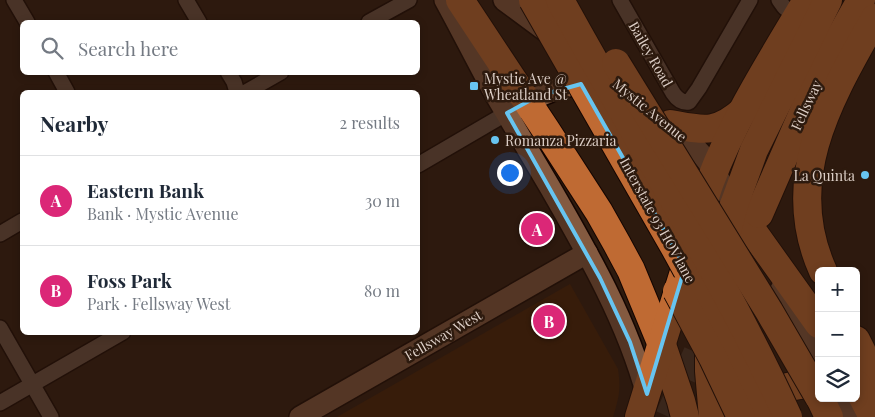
<!DOCTYPE html>
<html lang="en">
<head>
<meta charset="utf-8">
<style>
	:root { --surface:#fff; --page:#f2f2f3; --text:#1f2937; --muted:#747a83; --line:#e0e1e3; --accent:#db2777 }
	body { margin:0; font-family:"Playfair Display",serif; background:var(--page); color:var(--text) }
	.controls { position:absolute; right:15px; bottom:15px; display:grid; overflow:hidden; border-radius:8px; box-shadow:0 2px 8px #0003 }
	.controls button { width:45px; height:45px; display:grid; place-items:center; padding:0; border:0; border-bottom:1px solid var(--line); background:var(--surface); color:var(--text); font:25px sans-serif }
	.you { position:absolute; left:509px; top:172px; width:18px; height:18px; margin:-12px; border:4px solid #fff; border-radius:50%; background:#1a73e8; box-shadow:0 0 0 8px #1a73e833 }
	.badge { display:grid; place-items:center; width:32px; height:32px; border-radius:50%; background:var(--accent); color:#fff; font-size:16px; font-weight:700 }
	.pin { position:absolute; translate:-50% -50%; border:2px solid #fff; box-shadow:0 1px 5px #0006 }
	.list { margin:0; padding:0; list-style:none }
	h2 { display:flex; justify-content:space-between; align-items:center; height:65px; margin:0; padding:0 20px; font-size:21px }
	h2 small { font-size:16px; font-weight:400; color:var(--muted) }
	.list li { display:grid; grid-template-columns:32px 1fr auto; gap:15px; align-items:center; box-sizing:border-box; height:90px; padding:0 20px; border-top:1px solid var(--line) }
	.list b { display:block; font-size:19px; white-space:nowrap }
	.list p { margin:0; font-size:16px; white-space:nowrap; color:var(--muted) }
	.list em { font-size:16px; font-style:normal; color:var(--muted) }
	.icon { flex:none; width:28px; height:28px; fill:none; stroke:currentColor; stroke-width:2; stroke-linecap:round; stroke-linejoin:round }
	.map { position:relative; flex:none; width:875px; height:417px; overflow:hidden }
	.search { position:absolute; background:var(--surface); box-shadow:0 2px 8px #0003; left:20px; top:20px; width:400px; height:55px; display:flex; align-items:center; gap:12px; box-sizing:border-box; padding:0 18px; border-radius:8px; color:var(--muted); font-size:19px }
	.panel { position:absolute; background:var(--surface); box-shadow:0 2px 8px #0003; left:20px; top:90px; width:400px; height:245px; border-radius:8px }
	.map>svg:first-child { display:block }
	.green { fill:#431f06 }
	.lines { fill:none; stroke-linecap:round; stroke-linejoin:round }
	.highway-tunnel { stroke:#47352a; stroke-width:28; stroke-dasharray:28 14; stroke-linecap:butt }
	.street-casing { stroke:#140500; stroke-width:18 }
	.secondary-casing { stroke:#140500; stroke-width:24 }
	.highway-casing { stroke:#140500; stroke-width:30 }
	.street { stroke:#6a5346; stroke-width:15 }
	.secondary { stroke:#845a40; stroke-width:21 }
	.highway { stroke:#bf6a33; stroke-width:28 }
	.highway-bridge-casing { stroke:#140500; stroke-width:30; stroke-linecap:butt }
	.highway-bridge { stroke:#bf6a33; stroke-width:28 }
	.marked { fill:none; stroke:#67c4f0; stroke-width:4; stroke-linejoin:round }
	.poi-dot { fill:#67c4f0; stroke:#2d1a0e; stroke-width:2 }
	.labels { text-anchor:middle; dominant-baseline:central; stroke-width:5; stroke-linejoin:round; paint-order:stroke }
	.street-label { font-size:14px; fill:#dccec6; stroke:#2d1a0e }
	.poi-label { font-size:14px; fill:#dccec6; stroke:#2d1a0e; text-anchor:start }
</style>
</head>
<body>
<div class="map">
<svg width="875" height="417" viewBox="0 0 875 417">
	<rect width="100%" height="100%" fill="#2d1a0e"/>
	<!-- green -->
	<path class="green" d="M570,284L618,369C621,390 619,397 613,417H337Z"/>
	<g class="lines">
		<!-- highway-tunnel -->
		<path class="highway-tunnel" d="M669,417L711,322"/>
		<defs>
			<g id="street">
				<path d="M14,0L27,22"/>
				<path d="M186,0L199,22"/>
				<path d="M620,0L673,93C677,99 682,103 689,102L699,88L750,0"/>
				<path d="M779,0L784,7L797,17"/>
				<path d="M369,22L409,0"/>
				<path d="M56,72L67,92"/>
				<path d="M228,72L234,82L237,92"/>
				<path d="M246,92L281,72"/>
				<path d="M418,165L507,113"/>
				<path d="M0,234L22,221"/>
				<path d="M0,328L51,417"/>
				<path d="M0,403L123,332"/>
			</g>
			<g id="secondary">
				<path d="M445,0C462,31 478,63 495,94C514,126 532,157 551,189C589,255 627,321 647,395"/>
				<path d="M504,0L550,34"/>
				<path d="M514,110C539,95 565,82 595,84"/>
				<path d="M669,123C686,137 702,152 714,171C723,185 731,200 739,215"/>
				<path d="M781,289L819,357"/>
				<path d="M842,398L851,417"/>
				<path d="M300,417L587,253"/>
			</g>
			<g id="highway">
				<path d="M460,0L546,130L599,212L617,244L631,270L662,345L681,401L685,417"/>
				<path d="M670,124C703,130 716,135 744,110"/>
				<path d="M734,205L819,324"/>
				<path d="M759,214L813,90L835,46L861,0"/>
				<path d="M698,222C702,209 705,195 710,182C734,118 772,59 807,0"/>
				<path d="M720,258L734,205L754,150L828,0"/>
				<path d="M823,271C781,178 830,98 875,18"/>
				<path d="M856,340L875,378"/>
				<path d="M709,345V371L713,417"/>
				<path d="M856,384L873,417"/>
				<path d="M820,398L829,417"/>
				<path d="M753,401C774,389 796,383 819,384"/>
				<path d="M639,417L683,275"/>
			</g>
		</defs>
		<!-- street casing -->
		<use href="#street" class="street-casing"/>
		<!-- secondary casing -->
		<use href="#secondary" class="secondary-casing"/>
		<!-- highway casing -->
		<use href="#highway" class="highway-casing"/>
		<!-- street -->
		<use href="#street" class="street"/>
		<!-- secondary -->
		<use href="#secondary" class="secondary"/>
		<!-- highway -->
		<use href="#highway" class="highway"/>
		<defs>
			<g id="highway-bridge">
				<path d="M533,0L675,248L730,348L763,417"/>
				<path d="M560,0C636,139 722,273 788,417"/>
				<path d="M616,63L769,311L819,397"/>
				<path d="M677,291L713,358L741,417"/>
			</g>
		</defs>
		<!-- highway-bridge casing -->
		<use href="#highway-bridge" class="highway-bridge-casing"/>
		<!-- highway-bridge -->
		<use href="#highway-bridge" class="highway-bridge"/>
	</g>
	<!-- marked area -->
	<path d="M0 0H875V417H0ZM581,84L685,267L647,394L630,342L600,278L507,113L538,96Z" fill="#2d1a0e" fill-opacity=".55" fill-rule="evenodd"/>
	<path class="marked" d="M581,84L685,267L647,394L630,342L600,278L507,113L538,96Z"/>
	<!-- markers -->
	<g class="poi-dot">
		<rect x="469" y="81" width="10" height="10" rx="2.5"/>
		<circle cx="495" cy="140" r="5"/>
		<circle cx="865" cy="175" r="5"/>
	</g>
	<g class="labels">
		<!-- street labels -->
		<g class="street-label">
			<text transform="translate(651 54) rotate(60)">Bailey Road</text>
			<text transform="translate(806 105) rotate(-65)">Fellsway</text>
			<text transform="translate(650 110) rotate(39)">Mystic Avenue</text>
			<text transform="translate(658 220) rotate(61)">Interstate 93 HOV lane</text>
			<text transform="translate(443 335) rotate(-30)">Fellsway West</text>
		</g>
		<!-- poi labels -->
		<g class="poi-label">
			<text x="484" y="78">Mystic Ave @<tspan x="484" dy="16">Wheatland St</tspan></text>
			<text x="505" y="140">Romanza Pizzaria</text>
			<text x="855" y="175" text-anchor="end">La Quinta</text>
		</g>
	</g>
</svg>
<div class="controls">
<button>+</button>
<button>−</button>
<button><svg class="icon" aria-label="layers" viewBox="0 0 24 24"><path d="M12 4l9 5-9 5-9-5zM3 14l9 5 9-5"/></svg></button>
</div>
<div class="you"></div>
<div class="pin badge" style="left:537px;top:229px">A</div>
<div class="pin badge" style="left:549px;top:321px">B</div>
<div class="search"><svg class="icon" aria-label="search" viewBox="0 0 24 24"><circle cx="10" cy="10" r="6"/><path d="M15 15l6 6"/></svg>Search here</div>
<section class="panel">
<h2>Nearby<small>2 results</small></h2>
<ul class="list">
<li><span class="badge">A</span><div><b>Eastern Bank</b><p>Bank · Mystic Avenue</p></div><em>30 m</em></li>
<li><span class="badge">B</span><div><b>Foss Park</b><p>Park · Fellsway West</p></div><em>80 m</em></li>
</ul>
</section>
</div>
</body>
</html>
